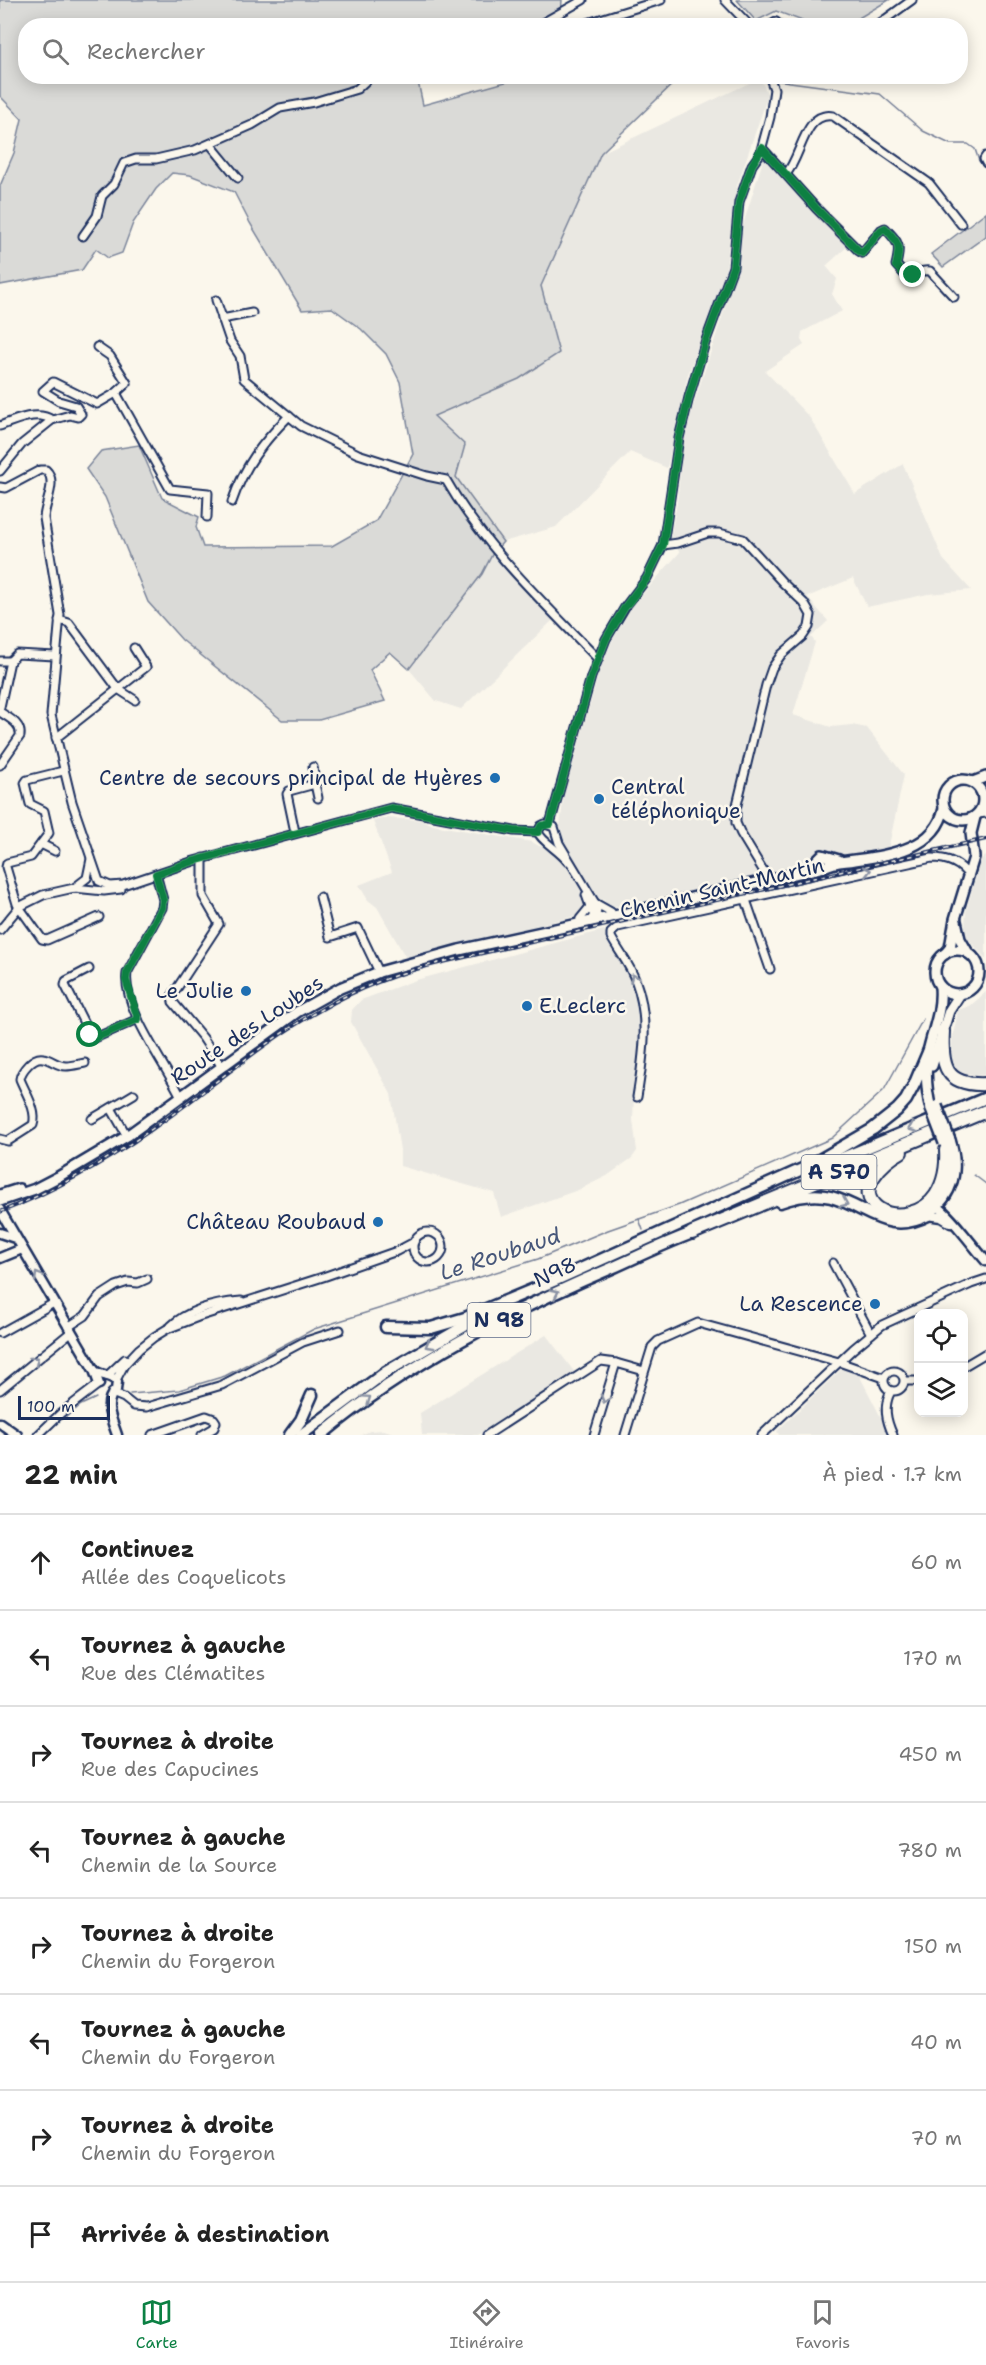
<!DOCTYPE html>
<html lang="fr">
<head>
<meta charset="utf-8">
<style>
	:root { --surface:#fff; --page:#f2f2f2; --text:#222; --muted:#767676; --line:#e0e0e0; --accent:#0b8043 }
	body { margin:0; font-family:"Shantell Sans",sans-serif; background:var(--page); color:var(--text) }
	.controls { position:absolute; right:18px; bottom:18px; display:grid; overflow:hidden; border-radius:12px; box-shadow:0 3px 15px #0003 }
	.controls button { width:54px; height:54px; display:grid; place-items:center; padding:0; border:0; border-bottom:2px solid var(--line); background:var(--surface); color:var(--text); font:30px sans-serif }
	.scale { position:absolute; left:18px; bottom:15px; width:92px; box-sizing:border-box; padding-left:6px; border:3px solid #1b2f5e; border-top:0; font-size:16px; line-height:21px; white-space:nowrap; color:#1b2f5e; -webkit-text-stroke:4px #fbf7ec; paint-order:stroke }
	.stop { position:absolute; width:18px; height:18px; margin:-14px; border:4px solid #0b8043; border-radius:50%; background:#fff }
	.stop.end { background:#0b8043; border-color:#fff; box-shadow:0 2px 6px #0008 }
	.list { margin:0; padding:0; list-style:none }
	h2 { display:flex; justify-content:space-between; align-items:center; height:78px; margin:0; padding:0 24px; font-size:26px }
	h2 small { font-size:20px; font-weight:400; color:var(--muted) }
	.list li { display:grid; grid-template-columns:39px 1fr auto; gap:18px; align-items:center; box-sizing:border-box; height:96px; padding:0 24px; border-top:2px solid var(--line) }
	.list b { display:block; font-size:22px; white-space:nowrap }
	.list p { margin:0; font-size:20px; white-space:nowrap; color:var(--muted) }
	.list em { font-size:20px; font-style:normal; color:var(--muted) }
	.icon { flex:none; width:33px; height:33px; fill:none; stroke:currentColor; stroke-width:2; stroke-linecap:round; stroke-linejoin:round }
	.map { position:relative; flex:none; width:986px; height:1435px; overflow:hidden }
	.search { position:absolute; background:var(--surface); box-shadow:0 3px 15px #0003; left:18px; right:18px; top:18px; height:66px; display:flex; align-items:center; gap:15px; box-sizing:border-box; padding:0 21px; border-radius:24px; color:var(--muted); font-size:22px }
	.sheet { height:846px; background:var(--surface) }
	nav { display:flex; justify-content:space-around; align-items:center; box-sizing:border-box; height:84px; border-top:2px solid var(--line); background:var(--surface); font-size:16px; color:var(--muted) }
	nav a { display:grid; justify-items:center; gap:3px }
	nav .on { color:var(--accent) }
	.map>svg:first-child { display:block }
	.built { fill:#eae8e2 }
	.green { fill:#dadad7; stroke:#7a849a; stroke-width:1.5 }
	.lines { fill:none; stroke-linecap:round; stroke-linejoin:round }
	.stream { stroke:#747e96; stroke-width:1.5 }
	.minor-casing { stroke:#1b2f5e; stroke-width:11 }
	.tertiary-casing { stroke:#1b2f5e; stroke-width:13 }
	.secondary-casing { stroke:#1b2f5e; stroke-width:14 }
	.trunk-casing { stroke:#1b2f5e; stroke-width:15 }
	.motorway-casing { stroke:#1b2f5e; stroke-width:16 }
	.minor { stroke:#fbf7ec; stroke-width:7 }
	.tertiary { stroke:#fbf7ec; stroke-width:8 }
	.secondary { stroke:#fbf7ec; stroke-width:9 }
	.trunk { stroke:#fbf7ec; stroke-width:10 }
	.motorway { stroke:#fbf7ec; stroke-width:12 }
	.rail-casing { stroke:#1b2f5e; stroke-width:4 }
	.rail { stroke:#fbf7ec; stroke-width:1.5; stroke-dasharray:4.5; stroke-linecap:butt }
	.secondary-bridge-casing { stroke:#1b2f5e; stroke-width:14; stroke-linecap:butt }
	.secondary-bridge { stroke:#fbf7ec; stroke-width:9 }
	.oneway { stroke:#8b93a5 }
	.route { stroke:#0b8043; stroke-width:8 }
	.poi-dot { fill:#1f6fb2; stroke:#fbf7ec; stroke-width:2 }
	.labels { text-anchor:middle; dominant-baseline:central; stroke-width:5; stroke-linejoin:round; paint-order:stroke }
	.shield { fill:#fbf7ec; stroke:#5e6b89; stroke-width:1.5 }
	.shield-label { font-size:20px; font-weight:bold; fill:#1b2f5e }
	.poi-label { font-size:21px; fill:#1b2f5e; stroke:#fbf7ec; text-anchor:end }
	.street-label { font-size:21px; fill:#1b2f5e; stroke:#fbf7ec }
	.water-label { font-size:22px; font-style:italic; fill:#47577a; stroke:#fbf7ec }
</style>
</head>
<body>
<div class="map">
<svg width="986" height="1435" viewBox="0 0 986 1435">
	<rect width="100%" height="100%" fill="#fbf7ec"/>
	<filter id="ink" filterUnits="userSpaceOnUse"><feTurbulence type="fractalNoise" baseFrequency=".0167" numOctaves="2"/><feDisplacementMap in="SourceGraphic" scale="12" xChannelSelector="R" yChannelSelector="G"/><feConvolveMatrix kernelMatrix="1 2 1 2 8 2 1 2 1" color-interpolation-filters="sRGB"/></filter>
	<g filter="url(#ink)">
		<!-- built -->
		<g class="built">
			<path d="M760,78L768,95L736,189L725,278L688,374L667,468L630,452L556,527L503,542L456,477L433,416L519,379L559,353L541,286L601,153Z"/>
			<path d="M764,157L770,161L849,245L826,266L837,279L832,294L842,311L802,332L801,340L804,345L765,371L810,418L855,494L903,464L943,559L971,590L928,594L867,607L853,578L807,597L828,621L811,637L815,642L793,715L831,727L852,725L867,728L904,775L888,850L624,907L608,905L603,899L592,912L406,958L377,907L368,900L359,885L392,872L373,821L386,818L423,820L433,825L532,842L539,846L550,847L564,840L560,826L564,794L600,669L613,639L634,604L680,552L670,538L677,503L684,434L735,277L742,228Z"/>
			<path d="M493,553L553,620L461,709L436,701L409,669L482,574Z"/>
			<path d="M986,856V959L968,939L965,927L966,911L981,859Z"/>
			<path d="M604,930L631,978L637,993L642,1049L634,1094L633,1120L637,1151L632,1158L607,1176L578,1190L501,1217L494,1193L400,1166V1150L391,1094L351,1022L352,1010L361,1000L416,980Z"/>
			<path d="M986,992V1075L976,1076L959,1071L953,1064L951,1046L958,1010L970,1006Z"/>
			<path d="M546,1335L576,1374L478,1435H422L420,1413Z"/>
			<path d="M848,1363L855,1367L890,1435H779L777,1431Z"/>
			<path d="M384,1430L399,1435H361L370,1431Z"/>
		</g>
		<!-- green -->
		<g class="green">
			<path d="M0,0H562L560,26H26V76L417,77L423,105L523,77H680L601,153L541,286L559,353L519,379L434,416L465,445L456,477L503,542L493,553L482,574L409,669L390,652L370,670L385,701L319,720H282L182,640L148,602L105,497L86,469L101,451L139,445L162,498L199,517L196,527L203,547L332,546L376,521L413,454L400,382L386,354L361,329L332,308L302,310L250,223L234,192L190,175L172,173L156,189L133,223L122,253L108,258L96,249L82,270L0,285V186L14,153L22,119L0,96Z"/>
			<path d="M737,0H889L847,25H813L776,11L756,21Z"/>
			<path d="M986,212V236L943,267L931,254Z"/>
		</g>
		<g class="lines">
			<!-- stream -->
			<g class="stream">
				<path d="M775,80L880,94L923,131L950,144H968L975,149L979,161L986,168"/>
				<path d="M974,1175L986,1184"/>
				<path d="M639,1219L643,1230"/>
				<path d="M130,1394L179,1390L225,1376L314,1329L538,1259L608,1230L679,1205L832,1138L884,1090L923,1019"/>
				<path d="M65,1418L81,1405L96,1398"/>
			</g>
			<defs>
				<g id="minor">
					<path d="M725,0L750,26"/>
					<path d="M537,26L583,0"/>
					<path d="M578,26L661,0"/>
					<path d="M769,26L776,22L780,26"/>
					<path d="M876,26L912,0"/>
					<path d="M210,144L238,178"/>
					<path d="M762,148L816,208L859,251L862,253L881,230L885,228C899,243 901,245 896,265L906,276C914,275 922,269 930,271L954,297"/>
					<path d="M986,156L984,159L986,163"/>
					<path d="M786,174C802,156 804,111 833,116L929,183L961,224"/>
					<path d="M83,236L97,216L102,196L114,184L124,163L136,159H156L195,150L252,125L280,108L314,102L357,89L371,76"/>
					<path d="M216,300L230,341L240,356L244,379L301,426L358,454L427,476L446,480C485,548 544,603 598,659"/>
					<path d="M222,319L252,313"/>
					<path d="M116,393L170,489L208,493L207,517"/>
					<path d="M52,420L70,415L78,417L81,414L76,406L59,401L43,391L53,382L97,404L116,393L127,383L110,356L97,347"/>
					<path d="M0,426C15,420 38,410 52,420L22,444L0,471"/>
					<path d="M0,487L6,488L40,470H46C58,481 45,502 44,518L60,615L51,715L72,802L99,881L110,886L123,885L194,861L391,808L514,831L538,832"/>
					<path d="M232,502C244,466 263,442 289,416"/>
					<path d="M663,545L678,543L708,533H719L743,539L783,583L804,603L811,615L809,627L803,636L781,655L772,668L766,685L736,809V823L741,834L769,880"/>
					<path d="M59,620L69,623L118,689L135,700"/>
					<path d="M0,661H10"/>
					<path d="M0,707L10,661L17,654L55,656"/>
					<path d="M0,712C9,718 22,724 20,736L0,765"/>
					<path d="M56,738L146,667L134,648"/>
					<path d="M313,767L315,784"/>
					<path d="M63,771L27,780L25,783L30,804L44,811L49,833L31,857L7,863L6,867L17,904L42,939L47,940L99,917"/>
					<path d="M983,803L986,807"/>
					<path d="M978,814L986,813"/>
					<path d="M550,824L591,677L606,639L625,607L647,578L663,545L679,438L689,397L705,343L733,267L739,202L752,165L760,154L770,117L774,89L769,76"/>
					<path d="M295,832L287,794L289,791L315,784L318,798"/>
					<path d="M538,832L541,826L545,824L554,827L559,843L595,903L597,911L590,921"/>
					<path d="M538,832C541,841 560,851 567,861"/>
					<path d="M41,844L55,851"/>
					<path d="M203,858V896L219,924L172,996L173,1002L203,1038L222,1067"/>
					<path d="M156,874L163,900L162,908L127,973C122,1008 166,1065 181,1097"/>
					<path d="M74,888L87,878L91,859"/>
					<path d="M586,895L592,912L599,917"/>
					<path d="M320,897L330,937L358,928L379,972"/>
					<path d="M746,900L770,969"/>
					<path d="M595,903L611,912"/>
					<path d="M580,919L589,908"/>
					<path d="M0,930L19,907L43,895L74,888L104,891L121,889"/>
					<path d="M89,969L66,981L65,985L90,1035L95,1038L138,1019"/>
					<path d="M637,1097C643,1060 650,1019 636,982C631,966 619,952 611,937V933L618,927L932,858C948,858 960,863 969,876"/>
					<path d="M111,1108L127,1136"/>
					<path d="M92,1119L134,1094"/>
					<path d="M0,1139L8,1141L33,1125C38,1111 25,1092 20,1079C21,1071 33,1056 43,1058C51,1059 57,1066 66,1066C72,1066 79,1064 85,1063"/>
					<circle cx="428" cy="1247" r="15"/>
					<path d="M833,1263L871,1334"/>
					<path d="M171,1326C189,1309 216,1303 241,1301"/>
					<path d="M68,1327L85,1316L99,1297L116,1286L128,1282L138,1283L147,1279"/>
					<path d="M0,1333L54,1303"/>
					<path d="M964,1366L986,1353"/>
					<circle cx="894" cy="1381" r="10"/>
					<path d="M107,1376L125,1359"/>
					<path d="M116,1380L124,1365L139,1349L154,1337L167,1329L198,1317L323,1277L397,1251L414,1242"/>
					<path d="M905,1381H918"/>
					<path d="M0,1390L71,1332"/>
					<path d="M891,1391C883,1406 886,1420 893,1435"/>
					<path d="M112,1393L124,1398L134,1406L147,1407L222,1385L303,1342L340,1330"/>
					<path d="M38,1435L61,1413L99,1384"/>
					<path d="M152,1435L206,1416L214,1419L216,1422L214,1428L202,1435"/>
					<path d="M487,1435L601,1361L616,1363L644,1371"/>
					<path d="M594,1435L616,1363"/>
					<path d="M625,1435L652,1347L658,1341L698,1323L839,1362L884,1378"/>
					<path d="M762,1435L853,1349L882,1325L971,1284L986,1279"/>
				</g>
				<g id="tertiary">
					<path d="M938,1207C946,1210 977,1251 986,1261"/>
					<path d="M0,1210L94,1370L99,1384"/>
					<path d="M928,1215L941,1217L951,1223"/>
					<path d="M0,1233L15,1238"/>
					<path d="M0,1258L22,1249"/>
					<path d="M95,1371C102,1377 112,1374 117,1382L116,1390C102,1403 112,1419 117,1435"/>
					<path d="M0,1423L17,1435"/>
				</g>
				<g id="secondary">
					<circle cx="963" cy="800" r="20"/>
					<path d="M973,782L986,777"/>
					<path d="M807,870L822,855L839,860"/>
					<path d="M956,921L960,939L968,953"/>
					<circle cx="957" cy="972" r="22"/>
					<path d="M945,954L950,948L955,919L974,857L971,833L975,817"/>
					<path d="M932,1066L949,1011L960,994"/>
					<path d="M931,1109C926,1090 925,1072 928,1052C933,1029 942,1011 940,987"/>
					<path d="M0,1195L19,1189"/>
					<path d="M0,1201L35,1189L58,1177L127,1136L297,1012L340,988L379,972L459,950L610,917L824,867C834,861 844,862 855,860C890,855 936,849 944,808"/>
					<path d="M928,1215C953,1194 960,1171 950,1140"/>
				</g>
				<g id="trunk">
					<path d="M823,1166L986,1098"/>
					<path d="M780,1202C797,1196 814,1193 831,1197C868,1207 887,1236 928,1215"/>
					<path d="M386,1327L431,1328L465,1318L556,1280L809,1166L873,1129L897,1110L906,1100L915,1083L929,1050"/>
					<path d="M290,1435L301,1420L312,1395"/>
					<path d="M301,1435L386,1372L475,1320"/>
					<path d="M321,1435C408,1363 510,1311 614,1267C641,1255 669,1241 698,1231"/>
				</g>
				<g id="motorway">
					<path d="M943,1031C941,1066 945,1086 986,1084"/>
					<path d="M901,1152C884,1161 852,1190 879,1209C897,1221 925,1212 936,1195C945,1181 947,1166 946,1150"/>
					<path d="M692,1233L986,1111"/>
				</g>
			</defs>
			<!-- minor casing -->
			<use href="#minor" class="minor-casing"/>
			<!-- tertiary casing -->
			<use href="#tertiary" class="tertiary-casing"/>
			<!-- secondary casing -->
			<use href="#secondary" class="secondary-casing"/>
			<!-- trunk casing -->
			<use href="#trunk" class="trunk-casing"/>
			<!-- motorway casing -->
			<use href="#motorway" class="motorway-casing"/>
			<!-- minor -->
			<use href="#minor" class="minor"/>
			<!-- tertiary -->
			<use href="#tertiary" class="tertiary"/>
			<!-- secondary -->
			<use href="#secondary" class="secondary"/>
			<!-- trunk -->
			<use href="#trunk" class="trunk"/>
			<!-- motorway -->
			<use href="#motorway" class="motorway"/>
			<defs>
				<path id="rail" d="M0,1212C54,1191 105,1162 152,1129C209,1090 260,1043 320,1010C359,987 400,972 443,962L986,839"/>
			</defs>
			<!-- rail casing -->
			<use href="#rail" class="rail-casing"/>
			<!-- rail -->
			<use href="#rail" class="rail"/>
			<defs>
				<g id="secondary-bridge">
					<path d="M937,1106L950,1140"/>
					<path d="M931,1109L944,1143"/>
				</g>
			</defs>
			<!-- secondary-bridge casing -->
			<use href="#secondary-bridge" class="secondary-bridge-casing"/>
			<!-- secondary-bridge -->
			<use href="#secondary-bridge" class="secondary-bridge"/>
		</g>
		<!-- one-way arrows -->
		<defs><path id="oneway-chevron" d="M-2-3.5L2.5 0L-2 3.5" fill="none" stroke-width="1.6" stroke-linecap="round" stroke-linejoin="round" transform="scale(1.5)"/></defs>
		<g class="oneway">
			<use href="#oneway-chevron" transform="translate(867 871) rotate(-13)"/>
			<use href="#oneway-chevron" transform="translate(634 978) rotate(-114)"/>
			<use href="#oneway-chevron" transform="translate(912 1128) rotate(158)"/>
			<use href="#oneway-chevron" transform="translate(844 1203) rotate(23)"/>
			<use href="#oneway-chevron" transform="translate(38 1276) rotate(-121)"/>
			<use href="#oneway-chevron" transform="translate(555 1293) rotate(-25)"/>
			<use href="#oneway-chevron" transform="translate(429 1345) rotate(150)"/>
			<use href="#oneway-chevron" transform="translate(35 1360) rotate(-40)"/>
			<use href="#oneway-chevron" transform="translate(367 1399) rotate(-35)"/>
			<use href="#oneway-chevron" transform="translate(605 1399) rotate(107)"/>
		</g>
	</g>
	<g class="lines" filter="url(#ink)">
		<!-- route -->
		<path class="route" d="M90,1035L95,1038L138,1019L126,980L127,973L162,908L163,900L156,874L194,861L391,808L514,831L538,832L541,826L550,824L591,677L606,639L625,607L647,578L663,545L679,438L689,397L705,343L733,267L739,202L752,165L762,148L816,208L859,251L862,253L881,230L885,228C899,243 901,245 896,266L906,276L913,275"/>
	</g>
	<!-- markers -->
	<g class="poi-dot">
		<circle cx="495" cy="778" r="6"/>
		<circle cx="599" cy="799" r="6"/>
		<circle cx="246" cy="991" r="6"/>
		<circle cx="527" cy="1006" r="6"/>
		<circle cx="378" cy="1222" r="6"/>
		<circle cx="875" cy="1304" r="6"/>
	</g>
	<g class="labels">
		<!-- shield labels -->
		<g class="shield">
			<rect x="801.5" y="1155" width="75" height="34" rx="4.5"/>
			<rect x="467.5" y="1303" width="63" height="34" rx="4.5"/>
		</g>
		<g class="shield-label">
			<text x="839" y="1172">A 570</text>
			<text x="499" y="1320">N 98</text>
		</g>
		<!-- poi labels -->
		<g class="poi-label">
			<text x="483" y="778">Centre de secours principal de Hyères</text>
			<text x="611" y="787" text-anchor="start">Central<tspan x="611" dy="24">téléphonique</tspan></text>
			<text x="234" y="991">Le Julie</text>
			<text x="539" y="1006" text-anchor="start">E.Leclerc</text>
			<text x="366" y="1222">Château Roubaud</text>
			<text x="863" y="1304">La Rescence</text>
		</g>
		<!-- street labels -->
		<g class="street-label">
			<text transform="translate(722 888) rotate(-13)">Chemin Saint-Martin</text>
			<text transform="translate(247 1030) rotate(-34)">Route des Loubes</text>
			<text transform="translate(555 1272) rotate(-25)">N98</text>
		</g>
		<!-- water labels -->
		<g class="water-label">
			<text transform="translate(500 1254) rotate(-18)">Le Roubaud</text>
		</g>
	</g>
</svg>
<div class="controls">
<button><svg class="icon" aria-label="locate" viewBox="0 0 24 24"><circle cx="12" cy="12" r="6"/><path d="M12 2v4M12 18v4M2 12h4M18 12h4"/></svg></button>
<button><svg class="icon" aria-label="layers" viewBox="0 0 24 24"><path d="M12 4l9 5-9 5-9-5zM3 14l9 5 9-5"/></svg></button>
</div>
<div class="scale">100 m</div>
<div class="stop" style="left:90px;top:1035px"></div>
<div class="stop end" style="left:913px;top:275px"></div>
<div class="search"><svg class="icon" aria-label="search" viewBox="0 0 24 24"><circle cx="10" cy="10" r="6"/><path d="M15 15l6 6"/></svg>Rechercher</div>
</div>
<section class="sheet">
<h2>22 min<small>À pied · 1.7 km</small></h2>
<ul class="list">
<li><svg class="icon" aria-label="ahead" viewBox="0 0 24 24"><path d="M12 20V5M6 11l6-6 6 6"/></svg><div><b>Continuez</b><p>Allée des Coquelicots</p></div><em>60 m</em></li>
<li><svg class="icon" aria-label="left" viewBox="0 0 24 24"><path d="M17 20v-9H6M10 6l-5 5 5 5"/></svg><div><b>Tournez à gauche</b><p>Rue des Clématites</p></div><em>170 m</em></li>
<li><svg class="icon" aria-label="right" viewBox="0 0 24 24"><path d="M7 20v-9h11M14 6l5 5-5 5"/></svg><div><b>Tournez à droite</b><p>Rue des Capucines</p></div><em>450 m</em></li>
<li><svg class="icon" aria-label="left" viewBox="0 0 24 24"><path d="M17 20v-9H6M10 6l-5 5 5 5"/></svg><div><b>Tournez à gauche</b><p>Chemin de la Source</p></div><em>780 m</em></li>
<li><svg class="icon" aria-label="right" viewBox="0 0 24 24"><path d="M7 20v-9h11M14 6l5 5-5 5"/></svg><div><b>Tournez à droite</b><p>Chemin du Forgeron</p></div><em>150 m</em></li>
<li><svg class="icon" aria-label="left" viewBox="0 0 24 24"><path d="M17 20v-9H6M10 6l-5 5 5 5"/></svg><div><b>Tournez à gauche</b><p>Chemin du Forgeron</p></div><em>40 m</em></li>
<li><svg class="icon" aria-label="right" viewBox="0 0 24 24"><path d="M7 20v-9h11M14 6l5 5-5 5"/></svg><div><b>Tournez à droite</b><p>Chemin du Forgeron</p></div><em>70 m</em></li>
<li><svg class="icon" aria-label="arrive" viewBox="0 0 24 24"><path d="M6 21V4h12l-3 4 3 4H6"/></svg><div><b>Arrivée à destination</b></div></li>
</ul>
</section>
<nav>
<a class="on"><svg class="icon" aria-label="map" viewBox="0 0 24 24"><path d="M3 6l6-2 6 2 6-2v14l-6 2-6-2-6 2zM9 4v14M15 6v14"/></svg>Carte</a>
<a><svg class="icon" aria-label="directions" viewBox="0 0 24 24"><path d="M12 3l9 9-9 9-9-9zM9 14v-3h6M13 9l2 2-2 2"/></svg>Itinéraire</a>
<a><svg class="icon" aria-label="saved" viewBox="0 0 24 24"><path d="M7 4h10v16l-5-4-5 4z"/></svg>Favoris</a>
</nav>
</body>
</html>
